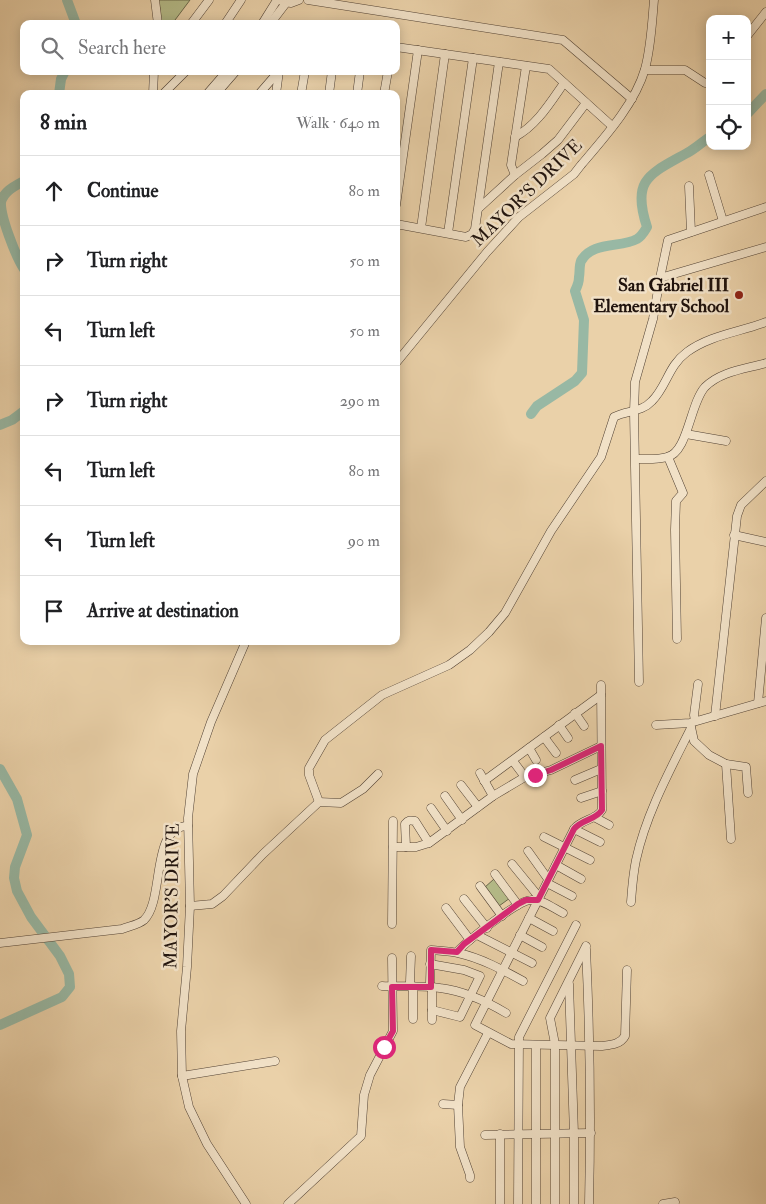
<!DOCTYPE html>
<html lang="en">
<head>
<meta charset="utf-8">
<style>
	:root { --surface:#fff; --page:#f2f2f2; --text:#202124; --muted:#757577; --line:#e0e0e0 }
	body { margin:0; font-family:"IM FELL Double Pica",serif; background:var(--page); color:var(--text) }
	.controls { position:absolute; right:15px; top:15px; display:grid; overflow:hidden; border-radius:10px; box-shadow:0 2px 12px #0003 }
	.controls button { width:45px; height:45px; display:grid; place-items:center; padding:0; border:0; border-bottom:1px solid var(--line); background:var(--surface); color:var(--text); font:25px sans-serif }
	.stop { position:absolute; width:15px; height:15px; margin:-11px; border:4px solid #db2777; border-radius:50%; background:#fff }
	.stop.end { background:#db2777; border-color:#fff; box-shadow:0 1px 5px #0008 }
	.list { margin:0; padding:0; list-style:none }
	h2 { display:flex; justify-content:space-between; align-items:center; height:65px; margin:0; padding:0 20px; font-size:21px }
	h2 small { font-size:16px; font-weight:400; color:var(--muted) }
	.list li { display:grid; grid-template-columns:32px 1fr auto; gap:15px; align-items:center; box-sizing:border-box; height:70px; padding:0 20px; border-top:1px solid var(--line) }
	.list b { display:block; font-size:19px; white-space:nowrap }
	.list em { font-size:16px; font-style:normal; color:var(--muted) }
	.icon { flex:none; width:28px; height:28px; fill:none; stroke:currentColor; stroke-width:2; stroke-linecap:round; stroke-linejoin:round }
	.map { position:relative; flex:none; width:766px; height:1204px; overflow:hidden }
	.search { position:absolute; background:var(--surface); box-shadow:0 2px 12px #0003; left:20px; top:20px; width:380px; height:55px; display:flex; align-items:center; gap:12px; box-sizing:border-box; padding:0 18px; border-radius:10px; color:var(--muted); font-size:19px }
	.panel { position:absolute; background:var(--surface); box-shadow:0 2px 12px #0003; left:20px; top:90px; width:380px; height:555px; border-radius:10px }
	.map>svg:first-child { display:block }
	.green { fill:#b5bc89; stroke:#6a684b }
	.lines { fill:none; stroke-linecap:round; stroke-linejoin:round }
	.river { stroke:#98b8a4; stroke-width:10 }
	.minor-casing { stroke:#524234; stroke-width:9 }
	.minor { stroke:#f1e1c7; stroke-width:8 }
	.route { stroke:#db2777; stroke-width:6 }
	.poi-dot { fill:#8f2418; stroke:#f1e1c7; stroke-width:2 }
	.labels { text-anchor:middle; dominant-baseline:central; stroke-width:5; stroke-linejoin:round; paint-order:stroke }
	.street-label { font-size:18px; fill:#20130d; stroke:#f1e1c7 }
	.poi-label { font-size:18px; font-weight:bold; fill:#20130d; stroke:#f1e1c7; text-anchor:end }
</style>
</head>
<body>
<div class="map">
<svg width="766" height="1204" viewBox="0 0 766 1204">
	<rect width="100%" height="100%" fill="#ead1a9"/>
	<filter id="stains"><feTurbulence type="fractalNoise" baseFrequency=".004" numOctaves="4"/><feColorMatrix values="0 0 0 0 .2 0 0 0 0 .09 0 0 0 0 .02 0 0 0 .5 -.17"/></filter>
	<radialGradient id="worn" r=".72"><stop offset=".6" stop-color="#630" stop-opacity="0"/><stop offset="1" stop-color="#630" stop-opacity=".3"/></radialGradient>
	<!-- green -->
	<g class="green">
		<path d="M158,0H190L172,24H160V9Z"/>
		<path d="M494,879L510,898L499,906L484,888Z"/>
	</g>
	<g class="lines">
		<!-- river -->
		<g class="river">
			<path d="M67,0L76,24"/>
			<path d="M59,94L61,79L65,71"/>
			<path d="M747,114L766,94"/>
			<path d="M24,181C15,186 4,191 1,202C0,216 16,257 24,269"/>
			<path d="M531,414L537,406L575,381L582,373L584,320L575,291C577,287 579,282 579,277C580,272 579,266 581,261C592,241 621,248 637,239C642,236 644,232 647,227C631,179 650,174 687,153C695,149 702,142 710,137"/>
			<path d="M0,425L12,420L24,411"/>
			<path d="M0,769L17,799L27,835L15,867L14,878L17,891L31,917L60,956L69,974L70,987L62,997L0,1025"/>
		</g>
		<defs>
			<g id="minor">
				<path d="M155,0L158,24"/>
				<path d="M308,0L563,40L632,99"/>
				<path d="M282,1L291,3L299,0"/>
				<path d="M191,24L209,0"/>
				<path d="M225,24L241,0"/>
				<path d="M262,24L277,0"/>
				<path d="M270,24L286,3"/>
				<path d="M747,36L766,12"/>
				<path d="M396,47L549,69L612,126"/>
				<path d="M645,70H685L705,83H710"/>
				<path d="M153,94L154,71"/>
				<path d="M163,94L186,71"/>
				<path d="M207,94L227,71"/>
				<path d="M216,94L236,71"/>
				<path d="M259,94L279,71"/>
				<path d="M276,94L279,71"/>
				<path d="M301,94L305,71"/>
				<path d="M329,94L332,71"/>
				<path d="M357,94L360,71"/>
				<path d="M384,94L388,71"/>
				<path d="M515,137C537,125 550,103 564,83"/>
				<path d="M515,175L511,165L526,66"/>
				<path d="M709,175L723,221"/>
				<path d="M689,186L691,232"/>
				<path d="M396,205L418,50"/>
				<path d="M479,208L515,175L542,154L558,140L586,103"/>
				<path d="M396,224L466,237L472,234L475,229L499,62"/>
				<path d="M421,228L445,54"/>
				<path d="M448,233L473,58"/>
				<path d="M660,278L766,247"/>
				<path d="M396,363L487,252L519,217L574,174L581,165C604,138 635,104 645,69C651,47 652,23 654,0"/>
				<path d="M686,434L726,441"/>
				<path d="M668,457L683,493L676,501L675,530L677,639"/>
				<path d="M636,459C646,459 657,460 667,457C688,453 690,403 705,387C721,371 746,369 766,363"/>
				<path d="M734,535L766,542"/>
				<path d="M246,641L211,722L193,774L188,818L190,906L187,967L181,1031L182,1076L189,1107L207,1144L246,1204"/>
				<path d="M639,682L634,412L635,382L653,319L660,278L668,240L766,207"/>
				<path d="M601,685L602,810C596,820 582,819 574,829L475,1025L511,1044L601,1046C610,1045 620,1045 625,1036L627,970"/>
				<path d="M758,703L766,618"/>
				<path d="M575,713L584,726"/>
				<path d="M715,716L737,516L741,505L766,481"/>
				<path d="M695,721L694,715L698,684"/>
				<path d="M559,725L568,738"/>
				<path d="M656,725L690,723L766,701"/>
				<path d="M691,727L694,741L709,755L726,764L746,767L748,793"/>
				<path d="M544,737L556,753"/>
				<path d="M529,748L536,760"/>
				<path d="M513,761L525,777"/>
				<path d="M726,764L731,839"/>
				<path d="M480,773L493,796"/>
				<path d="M575,780L601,769"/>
				<path d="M484,781L601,695"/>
				<path d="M461,785L478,807"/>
				<path d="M445,796L462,820"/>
				<path d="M581,798L602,791"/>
				<path d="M319,802L309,775V768L325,740L382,695L449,665L470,650L489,632L505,613L551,531L601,457L614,417C626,410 641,413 652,401C667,386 668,366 687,352C710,335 740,332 766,322"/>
				<path d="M431,808L447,831"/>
				<path d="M594,817L609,825"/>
				<path d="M574,829L600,842"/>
				<path d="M544,837L590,860"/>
				<path d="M393,847H416L429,843L493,796L525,777L551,770L601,746"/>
				<path d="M406,847L405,824C408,820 410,820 415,821L429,843"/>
				<path d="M528,851L548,879"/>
				<path d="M512,864L539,897"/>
				<path d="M556,865L581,879"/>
				<path d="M495,874L518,905"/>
				<path d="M547,883L572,896"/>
				<path d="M480,886L502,916"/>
				<path d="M464,899L487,928"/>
				<path d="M631,902C632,888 633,874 636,860C646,814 670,770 691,728"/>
				<path d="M190,906L212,904L223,896L263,854L319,802L341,803L363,789L378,774"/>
				<path d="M446,908L470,940"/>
				<path d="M529,918L553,931"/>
				<path d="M392,924L393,821"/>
				<path d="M477,935L532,963"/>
				<path d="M520,935L542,947"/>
				<path d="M0,943L122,929C129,926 138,925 144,920C165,900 150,826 188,826"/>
				<path d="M586,949C590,1034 591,1119 589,1204"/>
				<path d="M457,952C466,942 518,900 531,900C542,899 553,908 563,913"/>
				<path d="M411,956L410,982L413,991V1019"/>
				<path d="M430,964L464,970L480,976L460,1017L432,1010"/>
				<path d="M569,984L574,1134V1204"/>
				<path d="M382,986C401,987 421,985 440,988C464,991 486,1001 506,1013"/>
				<path d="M432,1020V992L430,983L431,950C440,951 449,951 458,953C481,958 503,970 523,981"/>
				<path d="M182,1076L275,1061"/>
				<path d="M443,1104L458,1105"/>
				<path d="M485,1135L591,1133"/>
				<path d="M470,1178V1175L460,1147L458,1105L460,1087L488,1033"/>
				<path d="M288,1204L361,1136L364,1095L370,1075L393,1031L392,958"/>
				<path d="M500,1204V1134"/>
				<path d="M518,1204L519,1037L576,925"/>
				<path d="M536,1204V1045"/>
				<path d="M555,1204V1044L550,1018L586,946"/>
				<path d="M663,1204L675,1202"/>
			</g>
		</defs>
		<!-- minor casing -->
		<use href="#minor" class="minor-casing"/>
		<!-- minor -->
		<use href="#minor" class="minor"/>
	</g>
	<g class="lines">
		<!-- route -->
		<path class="route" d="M384,1047L393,1031L392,987H431V950L457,952L464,944L518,904L526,900H538L574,829C582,819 596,820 602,810L601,746L551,770L535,775"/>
	</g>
	<!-- markers -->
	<circle class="poi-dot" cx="739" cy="295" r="5"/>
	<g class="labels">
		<!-- street labels -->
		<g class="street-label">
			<text transform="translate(527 193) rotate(-44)">MAYOR'S DRIVE</text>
			<text transform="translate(172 896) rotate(-89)">MAYOR'S DRIVE</text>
		</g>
		<!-- poi labels -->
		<g class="poi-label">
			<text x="729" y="285">San Gabriel III<tspan x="729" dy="21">Elementary School</tspan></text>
		</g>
	</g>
	<rect width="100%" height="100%" filter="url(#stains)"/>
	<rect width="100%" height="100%" fill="url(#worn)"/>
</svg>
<div class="controls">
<button>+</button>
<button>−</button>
<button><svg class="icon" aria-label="locate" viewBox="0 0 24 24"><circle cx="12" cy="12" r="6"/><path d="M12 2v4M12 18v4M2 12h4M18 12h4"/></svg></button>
</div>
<div class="stop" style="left:384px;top:1047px"></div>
<div class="stop end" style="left:535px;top:775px"></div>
<div class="search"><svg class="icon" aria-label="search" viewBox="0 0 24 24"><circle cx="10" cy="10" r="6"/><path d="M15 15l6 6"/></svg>Search here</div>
<section class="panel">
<h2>8 min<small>Walk · 640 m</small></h2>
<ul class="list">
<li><svg class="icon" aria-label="ahead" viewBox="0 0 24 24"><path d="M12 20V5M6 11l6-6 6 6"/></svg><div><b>Continue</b></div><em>80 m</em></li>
<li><svg class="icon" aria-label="right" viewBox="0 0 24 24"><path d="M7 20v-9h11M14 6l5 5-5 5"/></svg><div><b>Turn right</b></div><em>50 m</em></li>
<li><svg class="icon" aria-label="left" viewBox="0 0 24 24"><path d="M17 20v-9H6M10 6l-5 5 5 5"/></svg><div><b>Turn left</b></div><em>50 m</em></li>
<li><svg class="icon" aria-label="right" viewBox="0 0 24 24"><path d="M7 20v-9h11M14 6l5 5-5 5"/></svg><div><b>Turn right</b></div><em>290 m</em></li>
<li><svg class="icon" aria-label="left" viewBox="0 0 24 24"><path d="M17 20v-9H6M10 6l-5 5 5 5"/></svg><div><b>Turn left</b></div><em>80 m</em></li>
<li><svg class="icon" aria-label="left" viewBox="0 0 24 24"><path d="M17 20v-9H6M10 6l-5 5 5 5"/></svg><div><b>Turn left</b></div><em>90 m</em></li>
<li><svg class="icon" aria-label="arrive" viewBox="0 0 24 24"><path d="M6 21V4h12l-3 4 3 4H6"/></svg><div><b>Arrive at destination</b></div></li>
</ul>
</section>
</div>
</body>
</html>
